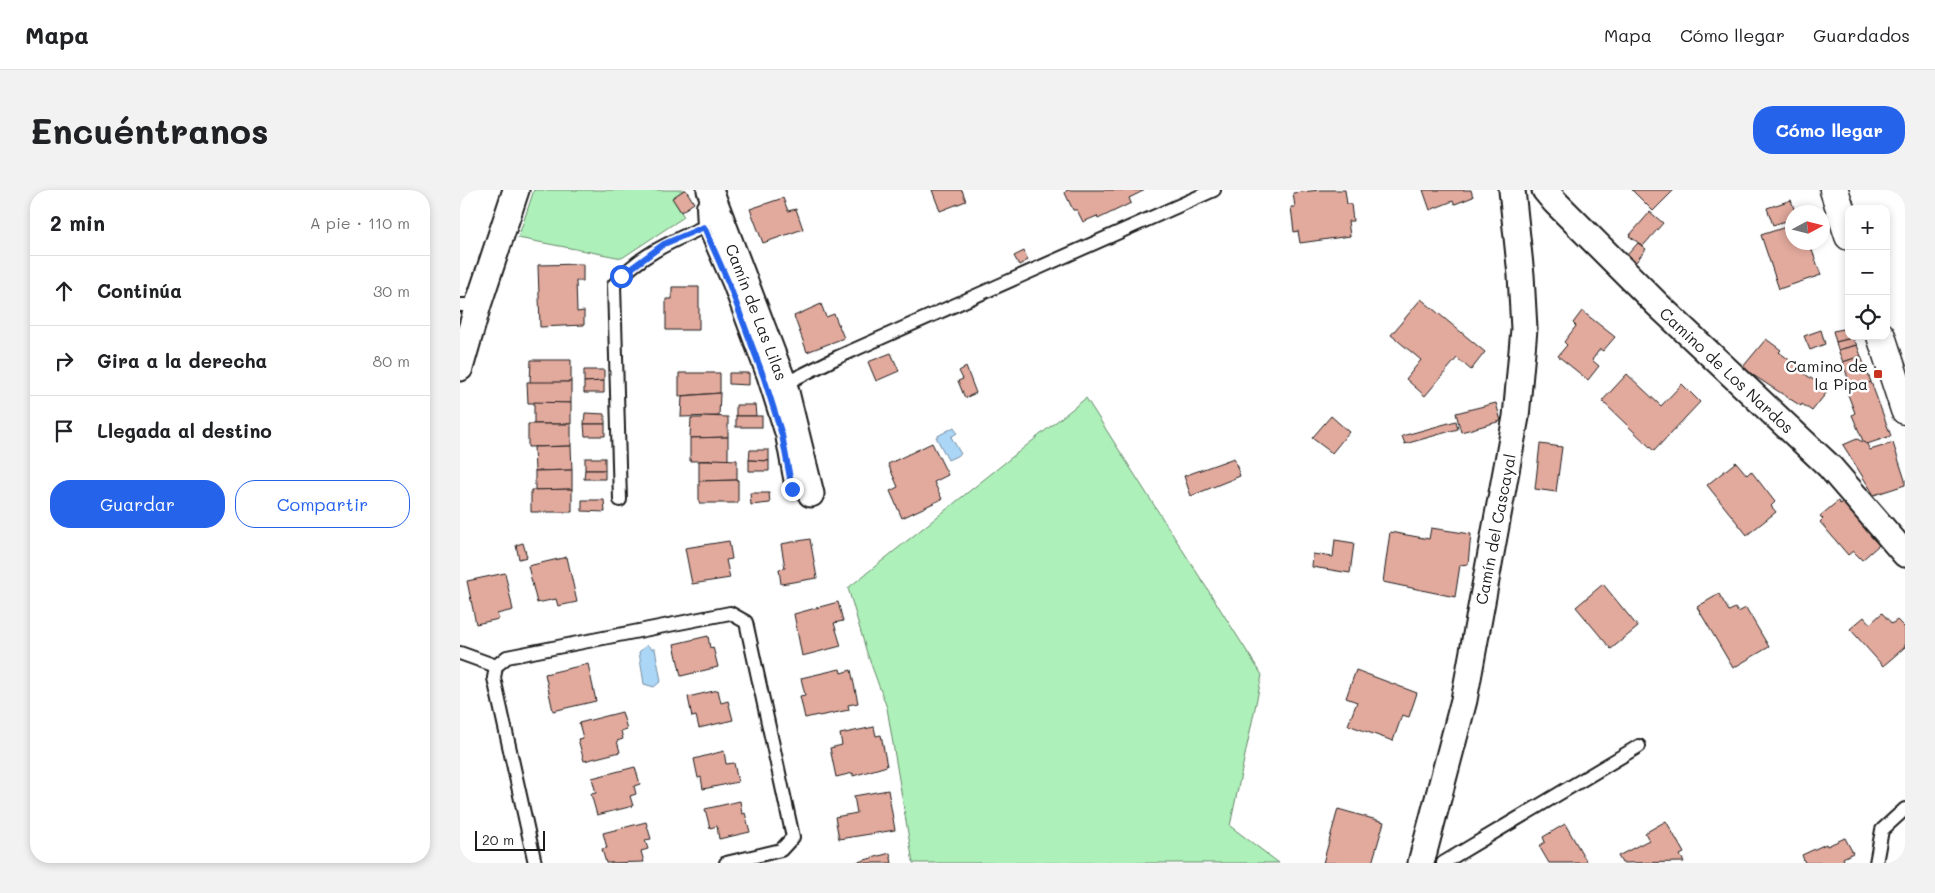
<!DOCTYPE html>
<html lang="es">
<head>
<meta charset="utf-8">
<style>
	:root { --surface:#fff; --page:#f2f2f2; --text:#202124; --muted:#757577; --line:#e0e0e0; --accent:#2563eb }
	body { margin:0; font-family:Mali,sans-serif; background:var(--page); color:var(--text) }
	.controls { position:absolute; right:15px; top:15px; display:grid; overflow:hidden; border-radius:10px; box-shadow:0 2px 8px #0003 }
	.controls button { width:45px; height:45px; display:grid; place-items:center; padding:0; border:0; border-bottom:1px solid var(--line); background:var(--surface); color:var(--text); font:25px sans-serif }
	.compass { position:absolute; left:1325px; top:15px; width:45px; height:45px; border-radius:50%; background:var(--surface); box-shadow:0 2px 8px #0003; rotate:83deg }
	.scale { position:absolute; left:15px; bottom:12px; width:70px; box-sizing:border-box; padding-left:5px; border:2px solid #1c1c1c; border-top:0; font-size:14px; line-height:18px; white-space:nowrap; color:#1c1c1c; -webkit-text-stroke:4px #fff; paint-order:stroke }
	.stop { position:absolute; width:15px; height:15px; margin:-11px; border:4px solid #2563eb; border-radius:50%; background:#fff }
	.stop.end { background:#2563eb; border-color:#fff; box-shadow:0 1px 5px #0008 }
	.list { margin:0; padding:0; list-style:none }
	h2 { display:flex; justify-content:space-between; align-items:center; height:65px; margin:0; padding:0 20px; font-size:21px }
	h2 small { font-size:16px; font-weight:400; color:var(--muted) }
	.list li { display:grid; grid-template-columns:32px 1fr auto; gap:15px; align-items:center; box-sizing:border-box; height:70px; padding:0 20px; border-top:1px solid var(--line) }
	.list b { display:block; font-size:19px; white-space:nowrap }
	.list em { font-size:16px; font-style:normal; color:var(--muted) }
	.actions { display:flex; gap:10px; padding:15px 20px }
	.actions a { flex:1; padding:11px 0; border:1px solid var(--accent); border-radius:20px; text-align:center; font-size:18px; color:var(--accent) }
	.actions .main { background:var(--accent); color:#fff }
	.icon { flex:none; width:28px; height:28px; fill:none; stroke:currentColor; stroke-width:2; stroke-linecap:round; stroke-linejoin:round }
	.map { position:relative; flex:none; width:1445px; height:673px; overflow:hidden; border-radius:20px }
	header { display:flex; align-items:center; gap:30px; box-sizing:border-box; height:70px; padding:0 25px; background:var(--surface); border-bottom:1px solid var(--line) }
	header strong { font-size:24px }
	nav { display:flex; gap:28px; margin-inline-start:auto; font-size:18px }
	.intro { display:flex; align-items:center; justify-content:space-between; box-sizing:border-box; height:120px; padding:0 30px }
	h1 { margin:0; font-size:35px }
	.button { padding:12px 22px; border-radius:20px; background:var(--accent); color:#fff; font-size:18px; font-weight:700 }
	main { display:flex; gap:30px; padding:0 30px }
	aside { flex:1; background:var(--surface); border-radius:20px; box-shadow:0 2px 8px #0003 }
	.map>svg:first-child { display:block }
	.green { fill:#aef0b9; stroke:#65866a }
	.water { fill:#abd6f6; stroke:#728c9f }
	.building { fill:#e2a99d; stroke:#1c1c1c }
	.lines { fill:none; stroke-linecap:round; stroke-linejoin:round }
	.service-casing { stroke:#1c1c1c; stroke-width:16 }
	.minor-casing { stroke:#1c1c1c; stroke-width:29 }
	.tertiary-casing { stroke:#1c1c1c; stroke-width:31 }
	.service { stroke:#fff; stroke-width:12 }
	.minor { stroke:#fff; stroke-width:25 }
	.tertiary { stroke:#fff; stroke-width:28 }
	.route { stroke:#2563eb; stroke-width:6 }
	.poi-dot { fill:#c8321e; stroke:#fff; stroke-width:2 }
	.labels { text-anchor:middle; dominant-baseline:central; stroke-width:5; stroke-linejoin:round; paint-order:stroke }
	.street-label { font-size:16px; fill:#1c1c1c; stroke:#fff }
	.poi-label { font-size:16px; fill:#1c1c1c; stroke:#fff; text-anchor:end }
</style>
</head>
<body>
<header>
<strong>Mapa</strong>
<nav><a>Mapa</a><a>Cómo llegar</a><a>Guardados</a></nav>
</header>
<div class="intro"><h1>Encuéntranos</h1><a class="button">Cómo llegar</a></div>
<main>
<aside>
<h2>2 min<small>A pie · 110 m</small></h2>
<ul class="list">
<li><svg class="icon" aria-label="ahead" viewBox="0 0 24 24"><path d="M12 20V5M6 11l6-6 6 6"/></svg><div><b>Continúa</b></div><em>30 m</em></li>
<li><svg class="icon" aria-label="right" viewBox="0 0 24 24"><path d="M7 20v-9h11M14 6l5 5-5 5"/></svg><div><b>Gira a la derecha</b></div><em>80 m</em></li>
<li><svg class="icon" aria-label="arrive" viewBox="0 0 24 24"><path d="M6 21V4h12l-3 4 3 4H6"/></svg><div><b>Llegada al destino</b></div></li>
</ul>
<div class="actions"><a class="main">Guardar</a><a>Compartir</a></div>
</aside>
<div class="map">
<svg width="1445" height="673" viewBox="0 0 1445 673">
	<rect width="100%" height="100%" fill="#fff"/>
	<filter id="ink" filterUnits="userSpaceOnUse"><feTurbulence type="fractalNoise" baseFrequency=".02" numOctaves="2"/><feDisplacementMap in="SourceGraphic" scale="10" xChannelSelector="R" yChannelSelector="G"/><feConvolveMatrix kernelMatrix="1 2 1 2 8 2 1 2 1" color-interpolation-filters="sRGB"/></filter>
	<g filter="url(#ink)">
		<!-- green -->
		<g class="green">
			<path d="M74,0H224L213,8L224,27L162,68L58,48Z"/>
			<path d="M626,208L802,485L770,636L819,673H453L427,518L407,463L388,398Z"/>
		</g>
		<!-- water -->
		<g class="water">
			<path d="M494,237L497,243L491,247L501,264L488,270L476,247Z"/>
			<path d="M187,455L192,459H195L201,491L194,497L184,494L179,462Z"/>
		</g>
		<!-- building -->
		<g class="building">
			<path d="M224,0H226L234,13L221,22L212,8Z"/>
			<path d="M472,0H502L506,11L480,21Z"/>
			<path d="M607,0H683V1L669,8L671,13L638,29L637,26L623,32L617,20H613L605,3Z"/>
			<path d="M860,0H885L887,14H891L893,31H888L890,46L840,53L838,41L834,42L831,17H835L833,3Z"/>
			<path d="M963,0H1011L1013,7L995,14L993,11L970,20Z"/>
			<path d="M1172,0H1214L1193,21Z"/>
			<path d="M323,8L328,21L336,19L343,39L303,53L290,19Z"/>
			<path d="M1331,10L1335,22H1332V29L1313,35L1307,18Z"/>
			<path d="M1190,22L1203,33L1183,56L1169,46Z"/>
			<path d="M1332,35V52H1349L1361,85L1319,99L1301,45Z"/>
			<path d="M1178,53L1186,59L1176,72L1167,65Z"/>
			<path d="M564,61L568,70L559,75L554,66Z"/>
			<path d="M123,74V91H116L117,122L124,121V135L80,137L78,75Z"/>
			<path d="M212,97H239V140H206V109H212Z"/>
			<path d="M961,109L1025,162L1011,180L997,168L965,206L946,189L961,170L931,145Z"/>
			<path d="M361,114L366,127L374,124L384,148L347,162L334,126Z"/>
			<path d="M1122,121L1155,147L1143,161L1140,159L1132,170L1139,176L1128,190L1098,166L1107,155L1104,152L1116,136L1113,133Z"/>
			<path d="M1389,138V146L1392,148L1376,152L1373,141Z"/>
			<path d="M1361,140L1365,154L1350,160L1344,146Z"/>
			<path d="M1392,148L1397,155L1378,160L1376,152Z"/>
			<path d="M1306,149L1321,160L1319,162L1337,176L1336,178L1358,193L1357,195L1367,202L1352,221L1342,214L1341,216L1282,178Z"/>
			<path d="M1397,155L1401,166L1383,172L1378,160Z"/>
			<path d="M431,163L439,181L416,191L408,172Z"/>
			<path d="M1401,166L1411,192L1391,199L1383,172Z"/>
			<path d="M71,170H111V192L70,193Z"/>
			<path d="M506,177L516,203L505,208L498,191L503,189L499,181Z"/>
			<path d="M124,180H144V191L124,192Z"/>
			<path d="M219,183H260V203L219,206Z"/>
			<path d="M269,183H289V195L269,194Z"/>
			<path d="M1167,184L1201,216L1222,194L1240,212L1194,261L1142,211Z"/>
			<path d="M144,191V203H124V192Z"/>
			<path d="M67,192H111V213H68Z"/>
			<path d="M1411,192L1431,246L1407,254L1403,251L1392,225L1395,223L1387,202Z"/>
			<path d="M260,203L259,226L221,227L222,206Z"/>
			<path d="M74,212L111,213V234H74Z"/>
			<path d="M1036,213L1041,231L1001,242L996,223Z"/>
			<path d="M276,215H295L296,226H276Z"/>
			<path d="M125,223L145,224V234H124Z"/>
			<path d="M243,226L268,227V247L230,248L231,228H243Z"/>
			<rect x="276" y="226" width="26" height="11"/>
			<path d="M871,226L889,242L872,263L852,248Z"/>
			<path d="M996,231L998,239L945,254L942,246Z"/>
			<path d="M68,234H111V256L68,257Z"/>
			<path d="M124,234H145V246H125Z"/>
			<path d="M268,247V270L230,271V248Z"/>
			<path d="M1397,249L1407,254L1410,260L1433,253L1445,290V295L1414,305L1383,255Z"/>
			<path d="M472,253L488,285L474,292L482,309L442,328L430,301L438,297L428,274Z"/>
			<path d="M1080,254L1102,257L1096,302L1075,299Z"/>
			<path d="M111,256L112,280L75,281L74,257Z"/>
			<path d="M290,260H309V271L289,270Z"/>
			<rect x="125" y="268" width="20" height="12"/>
			<path d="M774,268L780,286L731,306L724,286Z"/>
			<path d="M253,269L277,270V290L239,291V271H252Z"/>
			<path d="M289,270L309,271V281H289Z"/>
			<path d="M1276,272L1287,285L1291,281L1315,312L1311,316L1316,322L1287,345L1247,295Z"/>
			<path d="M112,280V299L75,300V281Z"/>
			<path d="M125,280H145V289H124Z"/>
			<path d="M278,290V313H239V291Z"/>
			<path d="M112,299V322H71V300Z"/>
			<path d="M290,303H309L310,313L291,315Z"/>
			<path d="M122,310H144L145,322L122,321Z"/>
			<path d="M1385,310L1413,342L1410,345L1419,355L1402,370L1393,361L1388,365L1360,332L1363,329L1360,326L1378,311L1380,314Z"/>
			<path d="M971,338L1011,344L1008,374L1000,375L995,407L923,392L930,342L969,349Z"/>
			<path d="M350,349L357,388L321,394L319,379L325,378L321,354Z"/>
			<path d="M875,350L894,353L890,383L852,377L853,364L873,367Z"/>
			<path d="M269,351L272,369L266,370L270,388L232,394L225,358Z"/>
			<path d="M63,353L67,367L59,369L56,355Z"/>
			<path d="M107,367L117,412L98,416L96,409L77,413L68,376Z"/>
			<path d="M45,383L53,420L37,424L39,429L16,434L7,391Z"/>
			<path d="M1143,394L1178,437L1151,459L1116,417Z"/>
			<path d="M1259,404L1269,421L1275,418L1278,422L1286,418L1309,457L1273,478L1237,417Z"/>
			<path d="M378,412L383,431L374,433L381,456L342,466L334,424Z"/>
			<path d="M1422,423L1432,434L1437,430L1444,437L1445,436V457L1423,476L1390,439L1404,427L1410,434Z"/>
			<path d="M248,446L250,458L253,457L258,477L221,486L214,454Z"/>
			<path d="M128,474L136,511L93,521L85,484Z"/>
			<path d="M380,479L381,483L391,480L398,513L388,515L389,520L359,526L358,525L345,528L340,506L345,505L341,488Z"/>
			<path d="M896,480L957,503L949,527L942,525L933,551L888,535L897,512L886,508Z"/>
			<path d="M258,500L261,513L268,511L273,530L239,538L236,526L232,527L228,507Z"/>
			<path d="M162,522L167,539L161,541L163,549L157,551L160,562L124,571L118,549L123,548L119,533Z"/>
			<path d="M414,537L416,546L421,545L427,576L393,586V583L376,587L370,558L382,555L380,544Z"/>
			<path d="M264,561L266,574L274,573L278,592L243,599L241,587L238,588L234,569Z"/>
			<path d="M175,577L180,594L174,596L176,604L170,606L173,616L137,625L131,604L136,603L132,588Z"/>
			<path d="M428,600L435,640L379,649L375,627L397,623L394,606Z"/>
			<path d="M280,611L282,624L285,623L290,642L259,649L257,636L250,638L245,619Z"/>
			<path d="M878,619L924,632L912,673H863Z"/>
			<path d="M1206,631L1224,663L1220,665L1224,672L1162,673L1158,666L1189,650L1185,643Z"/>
			<path d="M186,632L191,649L185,650L188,659L181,661L184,672L146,673L142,659L147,658L143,643Z"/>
			<path d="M1105,634L1127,672L1126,673H1089L1079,656L1085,652L1083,647Z"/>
			<path d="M1385,648L1393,663L1383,668L1385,673H1345L1342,665L1366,654L1367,656Z"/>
			<path d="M430,663L432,673H394Z"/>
		</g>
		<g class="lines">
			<defs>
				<g id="service">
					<path d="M244,37L269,94L304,188L322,245L332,299"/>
					<path d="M0,115H18"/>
					<path d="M324,194L378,167L754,0"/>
					<path d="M160,310L154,95C176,67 212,51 244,37L243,16L252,5"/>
					<path d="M0,463L36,476"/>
					<path d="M75,673L34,488L36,476L47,467L270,423L286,432L333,647L321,660L266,673"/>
					<path d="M983,673L1179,556"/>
					<path d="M1416,673L1422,640L1445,619"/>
				</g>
				<g id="minor">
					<path d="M250,0L324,194L351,304"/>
					<path d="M1085,0L1095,12L1198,115L1370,277L1445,364"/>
					<path d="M0,178L18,115L56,0"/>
					<path d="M961,673L1004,510L1056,227L1064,139L1061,85L1052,0"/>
				</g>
				<g id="tertiary">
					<path d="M1374,0L1389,46"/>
					<path d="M1421,146L1445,220"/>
				</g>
			</defs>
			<!-- service casing -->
			<use href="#service" class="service-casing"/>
			<!-- minor casing -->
			<use href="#minor" class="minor-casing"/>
			<!-- tertiary casing -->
			<use href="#tertiary" class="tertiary-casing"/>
			<!-- service -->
			<use href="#service" class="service"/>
			<!-- minor -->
			<use href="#minor" class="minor"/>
			<!-- tertiary -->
			<use href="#tertiary" class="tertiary"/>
		</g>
	</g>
	<g class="lines" filter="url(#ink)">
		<!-- route -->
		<path class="route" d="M161,86L204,54L244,37L269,94L304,188L322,245L332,299"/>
	</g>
	<!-- markers -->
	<rect class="poi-dot" x="1413" y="179" width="10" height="10" rx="2.5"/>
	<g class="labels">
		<!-- street labels -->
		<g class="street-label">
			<text transform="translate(297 122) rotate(69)">Camín de Las Lilas</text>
			<text transform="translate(1267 180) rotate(43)">Camino de Los Nardos</text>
			<text transform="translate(1035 339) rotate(-79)">Camín del Cascayal</text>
		</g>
		<!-- poi labels -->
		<g class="poi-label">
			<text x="1408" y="175">Camino de<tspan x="1408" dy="18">la Pipa</tspan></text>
		</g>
	</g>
</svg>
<div class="controls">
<button>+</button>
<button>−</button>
<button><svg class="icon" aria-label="locate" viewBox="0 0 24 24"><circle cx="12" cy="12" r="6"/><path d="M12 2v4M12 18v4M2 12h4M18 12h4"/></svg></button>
</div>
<svg class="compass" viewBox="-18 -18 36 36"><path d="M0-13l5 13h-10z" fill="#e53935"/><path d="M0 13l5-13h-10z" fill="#757577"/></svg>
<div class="scale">20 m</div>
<div class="stop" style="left:161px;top:86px"></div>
<div class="stop end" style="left:332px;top:299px"></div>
</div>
</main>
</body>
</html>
